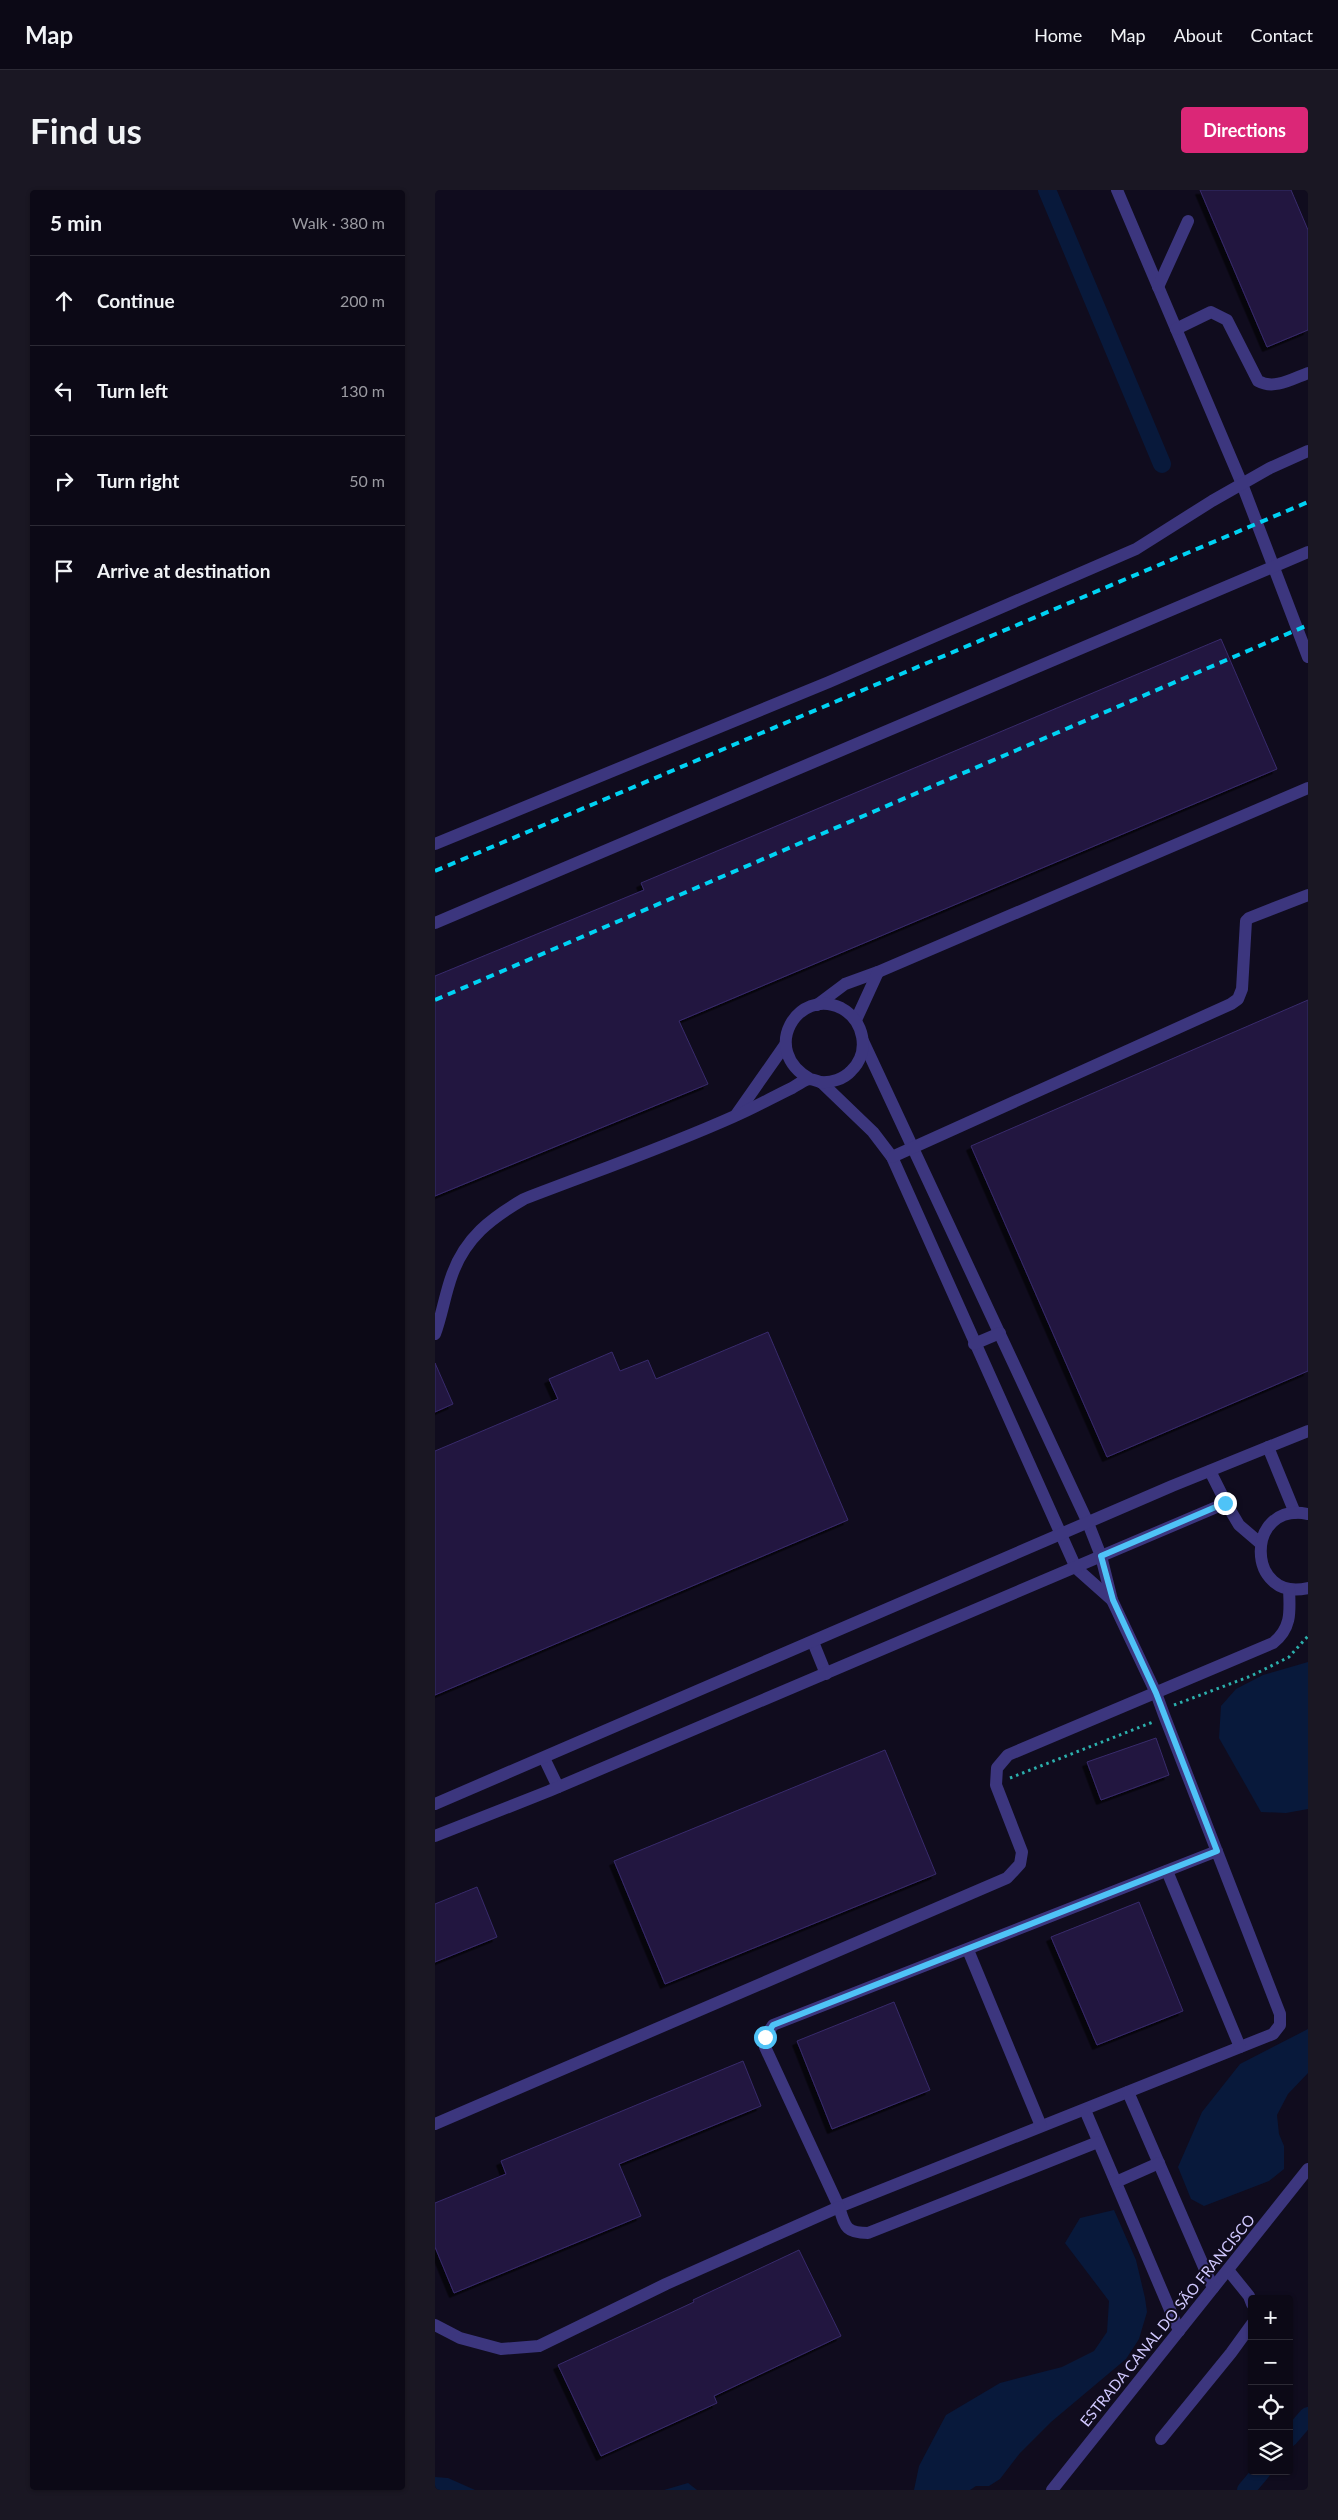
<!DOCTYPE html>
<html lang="en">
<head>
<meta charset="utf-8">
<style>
	:root { --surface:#0c0916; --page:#1a1723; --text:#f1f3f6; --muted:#9a9aa1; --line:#2c2a35; --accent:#db2777 }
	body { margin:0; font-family:Lato,sans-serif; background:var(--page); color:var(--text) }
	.controls { position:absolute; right:15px; bottom:15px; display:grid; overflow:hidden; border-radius:5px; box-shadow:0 1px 4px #0004 }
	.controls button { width:45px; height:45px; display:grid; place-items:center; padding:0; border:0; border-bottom:1px solid var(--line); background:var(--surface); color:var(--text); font:25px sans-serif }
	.stop { position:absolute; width:15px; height:15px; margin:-11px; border:4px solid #4fc3f7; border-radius:50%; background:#fff }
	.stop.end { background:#4fc3f7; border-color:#fff; box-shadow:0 1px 5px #0008 }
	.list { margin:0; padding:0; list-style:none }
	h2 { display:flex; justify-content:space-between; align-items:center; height:65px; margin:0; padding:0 20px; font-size:21px }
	h2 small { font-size:16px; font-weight:400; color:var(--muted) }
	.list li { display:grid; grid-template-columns:32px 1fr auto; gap:15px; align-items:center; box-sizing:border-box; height:90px; padding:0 20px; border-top:1px solid var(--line) }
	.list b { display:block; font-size:19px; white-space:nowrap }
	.list em { font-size:16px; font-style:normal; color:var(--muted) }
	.icon { flex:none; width:28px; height:28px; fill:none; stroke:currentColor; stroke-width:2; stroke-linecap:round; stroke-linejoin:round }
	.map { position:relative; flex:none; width:873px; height:2300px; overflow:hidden; border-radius:5px }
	header { display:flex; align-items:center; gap:30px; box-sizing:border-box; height:70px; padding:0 25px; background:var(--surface); border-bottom:1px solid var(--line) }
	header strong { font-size:24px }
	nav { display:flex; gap:28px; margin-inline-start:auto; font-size:18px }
	.intro { display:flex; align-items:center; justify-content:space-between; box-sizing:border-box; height:120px; padding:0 30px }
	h1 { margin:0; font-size:35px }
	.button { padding:12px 22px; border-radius:5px; background:var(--accent); color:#fff; font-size:18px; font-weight:700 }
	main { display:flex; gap:30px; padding:0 30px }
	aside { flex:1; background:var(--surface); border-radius:5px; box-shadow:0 1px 4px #0004 }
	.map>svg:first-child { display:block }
	.water { fill:#08193b }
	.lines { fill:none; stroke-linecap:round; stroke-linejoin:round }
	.canal { stroke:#08193b; stroke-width:18 }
	.building { fill:#21183f; stroke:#392a6c; filter:url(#shadow) }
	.path { stroke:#2cb0ad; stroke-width:3; stroke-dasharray:2.5 4; stroke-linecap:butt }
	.minor { stroke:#3c367e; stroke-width:12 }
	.rail { stroke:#00d3f4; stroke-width:4; stroke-dasharray:8 6; stroke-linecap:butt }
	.route { stroke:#4fc3f7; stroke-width:6 }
	.labels { text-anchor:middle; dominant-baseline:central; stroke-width:4; stroke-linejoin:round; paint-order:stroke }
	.street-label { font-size:15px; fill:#d1c9ff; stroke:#100c1e }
</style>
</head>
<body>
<header>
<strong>Map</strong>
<nav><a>Home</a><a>Map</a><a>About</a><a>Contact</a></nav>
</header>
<div class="intro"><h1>Find us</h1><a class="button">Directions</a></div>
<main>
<aside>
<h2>5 min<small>Walk · 380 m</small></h2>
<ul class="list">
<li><svg class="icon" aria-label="ahead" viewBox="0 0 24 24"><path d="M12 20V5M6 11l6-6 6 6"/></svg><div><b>Continue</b></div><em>200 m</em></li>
<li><svg class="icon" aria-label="left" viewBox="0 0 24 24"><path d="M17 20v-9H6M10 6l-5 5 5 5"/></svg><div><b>Turn left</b></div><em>130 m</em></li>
<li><svg class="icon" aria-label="right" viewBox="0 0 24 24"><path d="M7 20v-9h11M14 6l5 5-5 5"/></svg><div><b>Turn right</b></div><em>50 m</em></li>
<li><svg class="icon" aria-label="arrive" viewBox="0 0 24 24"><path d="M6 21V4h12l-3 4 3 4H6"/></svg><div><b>Arrive at destination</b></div></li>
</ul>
</aside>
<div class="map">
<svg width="873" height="2300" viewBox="0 0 873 2300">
	<defs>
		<filter id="shadow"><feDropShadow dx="-4.5" dy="4.5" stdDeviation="0" flood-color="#0009"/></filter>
	</defs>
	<rect width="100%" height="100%" fill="#100c1e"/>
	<!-- water -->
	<g class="water">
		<path d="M873,1472V1619L851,1623L826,1622L784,1548L786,1516L801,1499L828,1485Z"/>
		<path d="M873,1839V1883L853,1904L842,1925L844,1944L849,1956V1979L834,1991L769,2016L756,2009L743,1977L767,1922L805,1874Z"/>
		<path d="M679,2020L701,2070L710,2108L712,2122L704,2149L691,2169L616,2232L585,2263L565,2289L554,2296H541L535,2300H479L484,2276L511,2225L565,2193L627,2177L659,2161L672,2142L674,2111L630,2053L645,2028Z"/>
		<path d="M0,2287L13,2288L40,2300H0Z"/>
		<path d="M253,2293L262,2300H229Z"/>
	</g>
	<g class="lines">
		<!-- canal -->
		<g class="canal">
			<path d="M612,0L727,274"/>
			<path d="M854,2248L873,2226"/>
			<path d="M811,2300L827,2281"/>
		</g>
	</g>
	<!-- building -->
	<g class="building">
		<path d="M765,0H856L873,40V140L832,157Z"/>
		<path d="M786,449L842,579L244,831L273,894L0,1006V786L209,700L206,693Z"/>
		<path d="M873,810V1181L672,1267L536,956Z"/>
		<path d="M333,1142L413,1330L0,1505V1261L123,1209L114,1189L177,1162L185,1181L213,1170L221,1189Z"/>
		<path d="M0,1173L18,1214L0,1222Z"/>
		<path d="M721,1548L734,1585L666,1610L652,1572Z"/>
		<path d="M450,1560L501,1684L230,1794L179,1671Z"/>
		<path d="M42,1697L62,1747L0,1772V1714Z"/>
		<path d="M704,1712L748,1821L662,1855L616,1747Z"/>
		<path d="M459,1812L495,1900L397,1939L362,1851Z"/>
		<path d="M308,1871L326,1916L184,1974L206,2026L19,2103L0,2057V2013L71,1984L66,1971Z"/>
		<path d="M364,2060L406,2146L279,2206L282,2213L166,2266L123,2175L259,2112L258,2110Z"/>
	</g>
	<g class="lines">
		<!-- path -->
		<g class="path">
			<path d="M739,1515L816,1486L854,1467L873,1446"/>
			<path d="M575,1588L718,1532"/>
		</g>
		<!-- minor -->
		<g class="minor">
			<path d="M682,0L807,294L873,467"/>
			<path d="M723,97L753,31"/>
			<path d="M741,139L776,122L792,130L823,191C839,200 857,189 873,183"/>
			<path d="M0,654L394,492L701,359L777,311L835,278L873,261"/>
			<path d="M0,733L873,362"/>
			<path d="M382,815L410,794L443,782L873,598"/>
			<path d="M421,830L443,782"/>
			<path d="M428,851L653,1333L666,1366L677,1410L721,1503L729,1525L845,1824V1835L838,1844L404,2017L330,1857V1847L338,1835L782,1661"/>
			<path d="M386,892L438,942L457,967L641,1378L677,1410"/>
			<path d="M301,925L350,855"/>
			<path d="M457,967L796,814L803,809L807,799L811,731L814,728L873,705"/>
			<path d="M0,1144C7,1125 10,1104 17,1085C30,1048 56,1028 89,1009C159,982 231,957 300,926C319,918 338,907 357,898C362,895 369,890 374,889C378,889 382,891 385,892C396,893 409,889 416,881C436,862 429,830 406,818C363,797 324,860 375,889"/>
			<path d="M539,1154L565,1143"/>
			<path d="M833,1257L860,1323"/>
			<path d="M775,1281L791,1313L804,1335L825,1353"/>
			<path d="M873,1324C809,1311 811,1413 873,1398"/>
			<path d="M378,1452L391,1484"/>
			<path d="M109,1568L123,1597"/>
			<path d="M0,1614L737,1296L873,1241"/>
			<path d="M0,1646L114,1601L791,1313"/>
			<path d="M732,1681L805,1857"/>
			<path d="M533,1760L606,1936"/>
			<path d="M693,1902L778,2098"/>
			<path d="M650,1920L744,2141"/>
			<path d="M0,1934L572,1688L585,1674L587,1662L561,1595L562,1578L573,1565L838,1453C857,1438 855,1421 854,1399"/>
			<path d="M681,1992L724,1973"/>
			<path d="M793,2080L814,2106L817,2114"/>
			<path d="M0,2135L25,2148L66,2159L104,2156L231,2094L404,2017C410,2036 410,2043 433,2043L663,1952"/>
			<path d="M726,2249L796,2163L817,2134"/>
			<path d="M617,2300L873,1979"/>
		</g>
		<!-- rail -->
		<g class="rail">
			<path d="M0,681L873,312"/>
			<path d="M0,810L873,435"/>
		</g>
	</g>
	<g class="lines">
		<!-- route -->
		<path class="route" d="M330,1847L338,1835L782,1661L721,1503L678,1410L666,1366L790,1313"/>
	</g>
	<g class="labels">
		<!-- street labels -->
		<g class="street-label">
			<text transform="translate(732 2130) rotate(-51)">ESTRADA CANAL DO SÃO FRANCISCO</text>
		</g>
	</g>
</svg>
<div class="controls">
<button>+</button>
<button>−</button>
<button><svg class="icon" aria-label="locate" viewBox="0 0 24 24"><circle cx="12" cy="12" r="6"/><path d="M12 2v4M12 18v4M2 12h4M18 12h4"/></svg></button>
<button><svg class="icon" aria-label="layers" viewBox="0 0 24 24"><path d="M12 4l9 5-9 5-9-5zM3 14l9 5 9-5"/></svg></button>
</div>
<div class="stop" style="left:330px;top:1847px"></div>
<div class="stop end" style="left:790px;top:1313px"></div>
</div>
</main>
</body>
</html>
